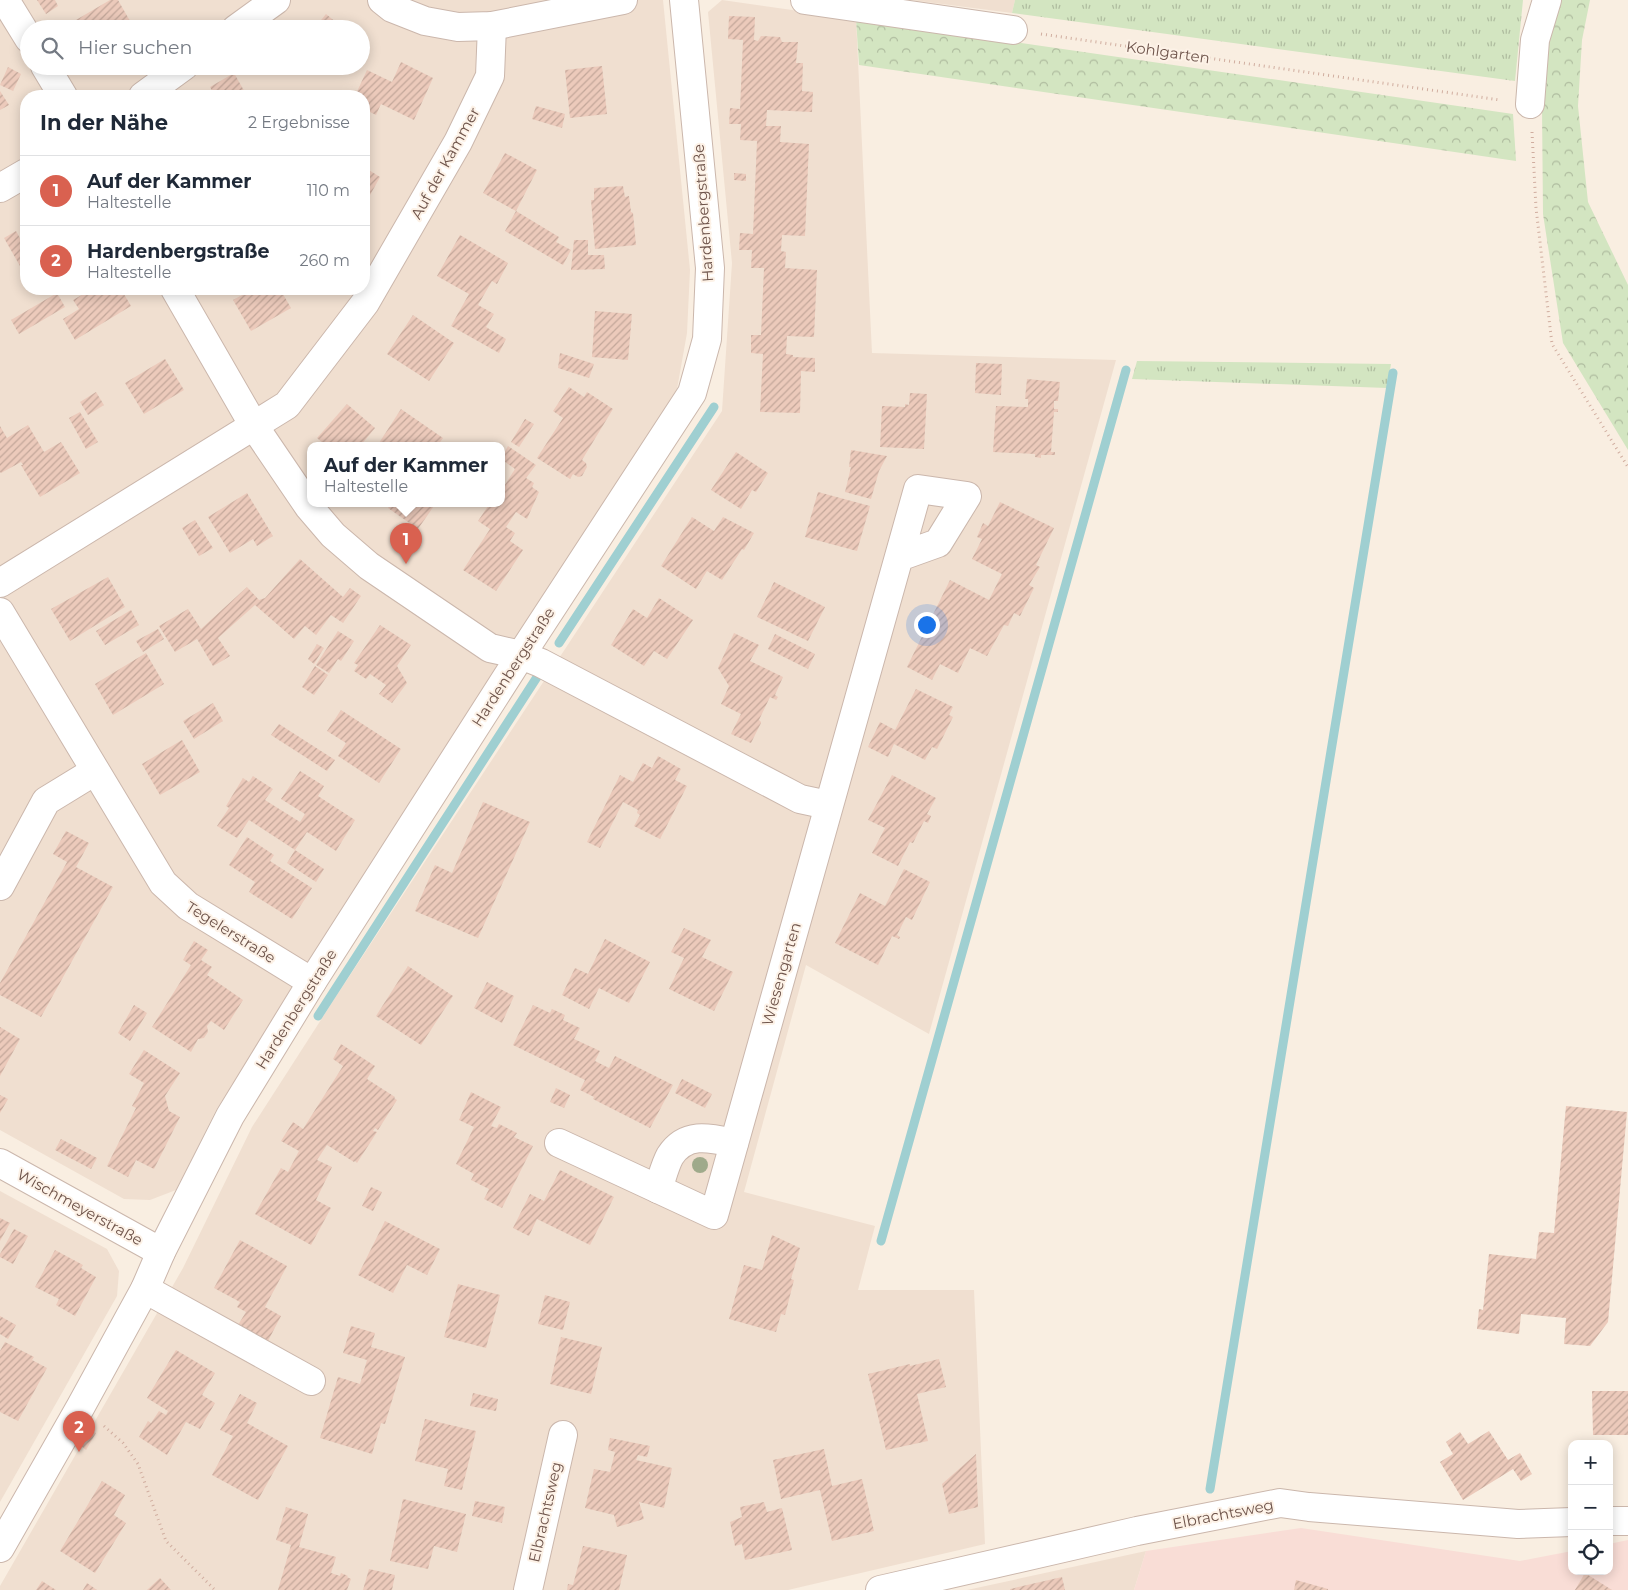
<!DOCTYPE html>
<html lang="de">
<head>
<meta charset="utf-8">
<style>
	:root { --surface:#fff; --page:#f2f2f3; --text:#1f2937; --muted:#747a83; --line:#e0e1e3; --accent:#d96150 }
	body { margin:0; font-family:Montserrat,sans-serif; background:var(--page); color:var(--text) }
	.controls { position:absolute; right:15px; bottom:15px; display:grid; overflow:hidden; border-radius:10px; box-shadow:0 2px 12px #0003 }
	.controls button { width:45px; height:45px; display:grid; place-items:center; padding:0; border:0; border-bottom:1px solid var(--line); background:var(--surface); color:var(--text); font:25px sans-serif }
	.you { position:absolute; left:926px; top:624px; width:18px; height:18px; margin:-12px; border:4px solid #fff; border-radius:50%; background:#1a73e8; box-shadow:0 0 0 8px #1a73e833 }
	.badge { display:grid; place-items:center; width:32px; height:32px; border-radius:50%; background:var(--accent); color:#fff; font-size:16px; font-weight:700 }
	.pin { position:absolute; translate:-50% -41px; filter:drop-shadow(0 1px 2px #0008) }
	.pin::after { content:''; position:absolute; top:26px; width:18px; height:15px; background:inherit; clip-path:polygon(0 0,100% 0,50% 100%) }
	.popup { position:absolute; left:307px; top:442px; width:198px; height:65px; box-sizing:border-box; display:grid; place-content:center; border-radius:10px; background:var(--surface); filter:drop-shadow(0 1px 4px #0005); font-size:16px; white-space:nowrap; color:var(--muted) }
	.popup b { font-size:19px; color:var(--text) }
	.popup::after { content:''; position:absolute; left:50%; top:100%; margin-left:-10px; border:10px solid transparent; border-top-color:var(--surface) }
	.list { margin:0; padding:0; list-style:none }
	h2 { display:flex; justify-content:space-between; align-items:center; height:65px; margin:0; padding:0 20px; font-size:21px }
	h2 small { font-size:16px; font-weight:400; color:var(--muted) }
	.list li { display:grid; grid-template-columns:32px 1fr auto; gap:15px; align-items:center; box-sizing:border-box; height:70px; padding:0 20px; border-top:1px solid var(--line) }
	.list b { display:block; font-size:19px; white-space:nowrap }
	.list p { margin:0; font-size:16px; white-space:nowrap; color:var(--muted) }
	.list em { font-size:16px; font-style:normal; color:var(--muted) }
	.icon { flex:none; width:28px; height:28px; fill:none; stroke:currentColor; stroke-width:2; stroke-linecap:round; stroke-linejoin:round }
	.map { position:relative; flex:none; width:1628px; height:1590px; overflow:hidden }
	.search { position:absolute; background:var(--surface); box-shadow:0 2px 12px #0003; left:20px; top:20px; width:350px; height:55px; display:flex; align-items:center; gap:12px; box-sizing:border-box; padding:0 18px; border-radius:28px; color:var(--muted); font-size:19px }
	.panel { position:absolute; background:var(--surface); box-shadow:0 2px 12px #0003; left:20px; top:90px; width:350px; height:205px; border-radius:20px }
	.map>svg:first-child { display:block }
	.residential { fill:#f0dfd0; fill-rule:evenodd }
	.commercial { fill:#f9ddd6 }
	.grass { fill:url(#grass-tufts) }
	.forest { fill:url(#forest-crowns) }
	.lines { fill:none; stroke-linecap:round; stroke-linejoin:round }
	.stream { stroke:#9fcfd1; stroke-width:9 }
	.building { fill:url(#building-hatch) }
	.minor-casing { stroke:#cbb7ac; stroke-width:30 }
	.path { stroke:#d0ad9f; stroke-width:3; stroke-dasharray:1 4; stroke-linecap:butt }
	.minor { stroke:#fff; stroke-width:28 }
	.tree { fill:#9faa8b }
	.labels { text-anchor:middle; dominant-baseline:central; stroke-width:4; stroke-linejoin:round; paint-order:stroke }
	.street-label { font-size:15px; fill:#6e544b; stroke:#fdf2e7 }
</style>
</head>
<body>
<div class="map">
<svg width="1628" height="1590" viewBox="0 0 1628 1590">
	<defs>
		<pattern id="grass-tufts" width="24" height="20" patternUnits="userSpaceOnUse" patternTransform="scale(1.25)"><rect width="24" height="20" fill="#d3e5c1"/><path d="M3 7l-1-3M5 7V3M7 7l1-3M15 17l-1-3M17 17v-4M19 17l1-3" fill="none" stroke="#afbc9f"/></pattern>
		<pattern id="forest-crowns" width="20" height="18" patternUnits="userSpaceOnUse" patternTransform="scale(1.25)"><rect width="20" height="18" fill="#d3e5c1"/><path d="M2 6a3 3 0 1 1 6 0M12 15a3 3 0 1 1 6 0" fill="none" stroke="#afbc9f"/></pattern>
		<pattern id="building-hatch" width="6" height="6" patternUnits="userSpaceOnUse" patternTransform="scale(1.25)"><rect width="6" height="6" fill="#eccabb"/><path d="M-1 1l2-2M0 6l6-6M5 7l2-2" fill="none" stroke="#c3a79a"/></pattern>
	</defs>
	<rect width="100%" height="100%" fill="#f9eee1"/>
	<!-- residential -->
	<g class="residential">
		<path d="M0,0H663L690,270L687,333L677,389L216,1110L176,1190L150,1200L124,1199L0,1130ZM29,29H361V66H29ZM26,96H364V289H26ZM311,445H501V503H311Z"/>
		<path d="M722,0L856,19L872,353L1116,360L929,1034L806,965L744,1192L875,1226L858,1290H974L985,1544L788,1590H0V1586L183,1268L252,1127L335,998L722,411L732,263L708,12Z"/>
		<path d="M911,0H1015L1012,13Z"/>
		<path d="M0,1191L107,1249L119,1271L117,1296L0,1502Z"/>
		<path d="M1146,1551L1134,1590H967Z"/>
	</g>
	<!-- commercial -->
	<path class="commercial" d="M1301,1528L1520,1561L1572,1551V1571H1609V1544L1628,1540V1590H1134L1146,1551Z"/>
	<!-- grass -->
	<g class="grass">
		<path d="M1015,0H1523L1515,81L1012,13Z"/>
		<path d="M1137,361L1391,364L1387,388L1132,379Z"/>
	</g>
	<!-- forest -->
	<g class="forest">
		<path d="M1558,0H1590L1582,40L1578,106L1588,202L1628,285V450L1563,343L1543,214L1542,108L1547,39Z"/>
		<path d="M856,19L1513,114L1516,161L859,65Z"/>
	</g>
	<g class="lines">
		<!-- stream -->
		<g class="stream">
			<path d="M559,643L714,407"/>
			<path d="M318,1016L539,674"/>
			<path d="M881,1241L1126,370"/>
			<path d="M1210,1489L1393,373"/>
		</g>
	</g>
	<!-- building -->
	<g class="building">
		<path d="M37,0H55L58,6L46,14Z"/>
		<path d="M110,0H118L134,28L132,29H81L76,20Z"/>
		<path d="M326,14L344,29H314Z"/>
		<path d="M729,16L755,17L754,40L758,41L761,36L780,37L782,42H798L796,63H803L802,91L813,92L812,112L767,110L766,126H781L780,142L809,144L805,236L782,235L781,251L786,252L785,268L817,270L814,337L787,336L786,354L793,355V357L815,358V372L801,371L800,413L760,412L763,354L751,353V335H761L764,268H751L752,250H739L740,233L753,234L757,141L740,140L741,124H729L730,108L740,109L743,40L728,39Z"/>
		<path d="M401,62L433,78L414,120L381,104L376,115L364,109V96H355L367,70L392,82Z"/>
		<path d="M318,66H331L326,72Z"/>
		<path d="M602,66L607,114L570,118L565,70Z"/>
		<path d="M8,67L21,74L13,91L0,85Z"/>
		<path d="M234,73L247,96H215L210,87Z"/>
		<path d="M0,91L9,105L0,110Z"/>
		<path d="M536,106L565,114L562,128L532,119Z"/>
		<path d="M505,153L537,170L516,211L483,193Z"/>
		<path d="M364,167L380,177L364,206Z"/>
		<path d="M734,173L746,174V181L734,180Z"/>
		<path d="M623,186L625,197L629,196L631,212L633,213L636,245L595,249L591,200H594V188Z"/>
		<path d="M516,211L559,237L556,242L571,250L563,265L505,231Z"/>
		<path d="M16,231L26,249V262L20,266L4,238Z"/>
		<path d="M460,235L508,263L497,284L492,281L478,305L494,314L486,327L506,339L499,353L451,326L469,294L437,276Z"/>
		<path d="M574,240H588V255H604L605,269L571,270Z"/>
		<path d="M92,289H121L131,306L75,340L63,319L79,309L73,300Z"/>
		<path d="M253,289H280L291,308L251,331L233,300Z"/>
		<path d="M57,293L65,307L19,334L11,320Z"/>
		<path d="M595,311L632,314L628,360L592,357Z"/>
		<path d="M413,315L454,343L429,381L387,354Z"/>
		<path d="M560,353L594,364L589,378L558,368Z"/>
		<path d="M165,359L184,390L144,414L125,383Z"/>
		<path d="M976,363L1002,364L1001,395L975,393Z"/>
		<path d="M1027,379L1060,382L1058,401H1054V409H1058V412H1054L1051,452H1055V455H1041V458L1035,457V454L993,452L996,406L1028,407V399H1025Z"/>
		<path d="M569,387L584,397L587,392L613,409L582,460L586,463L587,467L582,476L578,477L573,474L570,479L537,458L563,418L553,411Z"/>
		<path d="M96,392L104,405L88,415L80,402Z"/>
		<path d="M910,393L927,394L924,449L880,447L882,406L905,407V404L909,405Z"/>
		<path d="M347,404L375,428L361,445H325L317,438Z"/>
		<path d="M401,409L443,438L438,445H383L379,443Z"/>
		<path d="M80,412L98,442L86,449L69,418Z"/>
		<path d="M525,419L534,424L519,447L511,442Z"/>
		<path d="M28,425L44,452L61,442L80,473L40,497L21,465H23L21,462L1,473L0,472V426L7,438Z"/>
		<path d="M508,446L536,465L526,478L534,483L532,487L539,492L527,519L516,512L506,527L515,533L510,541L523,550L496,591L463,570L490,529L478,521L490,503H501V491L515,469L501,459Z"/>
		<path d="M851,450L887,456L879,471L871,499L845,492L851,467H849Z"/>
		<path d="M736,452L768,473L756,492L752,490L741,509L711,490Z"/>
		<path d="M818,492L870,506L857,551L805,537Z"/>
		<path d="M247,493L273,536L257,546L253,539L230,553L208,517Z"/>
		<path d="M1000,502L1054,528L1036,565L1040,567L1029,585L1034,588L1020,616L1014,613L1008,626L1004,625L987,656L970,648L958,673L940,664L932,680L907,667L950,580L989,600L1002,574L972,559L982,539L977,537L983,523L988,526Z"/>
		<path d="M392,503H436L418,529L388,508Z"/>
		<path d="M692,517L714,531L723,517L754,533L744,550L742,549L722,580L707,571L696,589L661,566Z"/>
		<path d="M195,520L213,548L199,556L182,528Z"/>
		<path d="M300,559L343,597L350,588L361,596L343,623L331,615L316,635L305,626L294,639L255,605L218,638L230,656L222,661L213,666L197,639L175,652L159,626L188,609L201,629L247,587L259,600L265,598Z"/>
		<path d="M108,577L125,607L70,641L51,609Z"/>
		<path d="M774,582L825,607L808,641L757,617Z"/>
		<path d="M659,598L693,620L667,659L654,651L644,666L611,645L633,609L647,618Z"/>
		<path d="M131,610L139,625L105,645L96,631Z"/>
		<path d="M380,625L411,645L397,666L407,683L392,703L379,694L386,685L370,674L366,679L354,671L358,665L354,663Z"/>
		<path d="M158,629L164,639L143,652L136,641Z"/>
		<path d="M338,631L354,641L341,661L338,659L329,673L316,665Z"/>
		<path d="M734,633L759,645L750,661L783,677L775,695L778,697L776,700L770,697L759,720L761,722V723L751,743L731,734L741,714L721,704L729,686L718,668Z"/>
		<path d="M775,634L815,654L808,669L768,649Z"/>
		<path d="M317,644L324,648L314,664L308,659Z"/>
		<path d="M146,653L164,684L113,715L95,684Z"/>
		<path d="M315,666L328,675L314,695L302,687Z"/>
		<path d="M916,689L953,707L949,715L953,717L937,749L932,747L925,760L894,744L888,757L868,747L880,722L895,730Z"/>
		<path d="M213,703L223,721L194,739L183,721Z"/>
		<path d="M341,710L401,749L379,783L338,756L346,743L327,731Z"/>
		<path d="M279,724L335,760L327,771L271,735Z"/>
		<path d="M182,740L200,772L160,795L142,764Z"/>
		<path d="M658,756L681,769L675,780L687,786L660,839L634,826L640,815L637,813L638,810L623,802L600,848L587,842L620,775L633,782L643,763L652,768Z"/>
		<path d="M300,771L324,786L318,796L355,820L336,851L307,832L295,850L324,869L316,882L287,863L295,850L249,820L237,838L217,826L229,808L226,806L243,778L249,782L253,776L273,789L265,800L300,822L305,814L281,799Z"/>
		<path d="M892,775L936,798L927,814L931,816L928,823L924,821L913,843L910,842L898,866L872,853L885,828L868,820Z"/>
		<path d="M483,802L530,822L478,938L415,911L435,865L452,873Z"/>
		<path d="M66,831L89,843L76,867L113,887L41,1017L0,995V983L67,862L53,854Z"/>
		<path d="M247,837L274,855L270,861L312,888L292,919L249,892L255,882L229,865Z"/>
		<path d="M904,869L930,882L912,920L906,917L897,935L900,937L899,939L892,936L878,965L835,943L860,893L885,906Z"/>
		<path d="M684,928L711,940L702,957L733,972L714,1011L669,989L684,958L671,952Z"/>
		<path d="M605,939L650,962L629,1003L599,988L589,1009L562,995L575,968L588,974Z"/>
		<path d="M194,941L208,950L201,960L212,967L207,975L243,1000L224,1030L211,1021L207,1026L208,1032L204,1038L198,1039L191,1052L152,1027L191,965L183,960Z"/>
		<path d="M408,966L453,996L421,1045L376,1016Z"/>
		<path d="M487,982L514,996L502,1023L474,1008Z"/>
		<path d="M134,1005L147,1013L130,1041L118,1033Z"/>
		<path d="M533,1005L550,1013L552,1009L565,1015L563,1020L580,1028L574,1039L600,1051L595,1061L609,1068L615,1056L673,1085L650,1128L593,1099L594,1097L580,1090L585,1080L513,1045Z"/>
		<path d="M0,1027L20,1039L0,1076Z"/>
		<path d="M341,1044L375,1066L367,1079L395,1097L394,1098L397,1100L378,1130L375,1128L373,1131L377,1132L357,1163L355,1161L354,1162L327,1145L317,1160L332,1167L316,1200L331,1208L311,1245L255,1214L281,1168L288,1172L299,1151L281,1141L293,1122L303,1129L343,1066L333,1059Z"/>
		<path d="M144,1050L180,1073L165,1096L169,1111L180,1117L154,1169L136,1160L128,1177L107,1166L136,1108L132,1106L144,1083L129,1074Z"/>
		<path d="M682,1079L712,1094L705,1108L675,1093Z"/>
		<path d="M556,1088L570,1095L564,1108L550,1102Z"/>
		<path d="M471,1092L501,1107L491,1126L497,1128L499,1124L517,1133L514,1137L533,1146L502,1208L484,1199L489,1189L471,1180L474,1174L456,1164L474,1127L459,1120Z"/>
		<path d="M0,1095L8,1099L0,1113Z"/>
		<path d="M1566,1106L1627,1112L1608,1322L1590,1346L1564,1344L1566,1318L1521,1314L1519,1334L1477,1329L1479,1309L1483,1310L1489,1254L1536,1259L1539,1232L1554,1233Z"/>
		<path d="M61,1139L97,1158L91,1169L55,1150Z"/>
		<path d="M560,1170L614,1197L590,1245L537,1219L529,1236L513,1228L530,1194L544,1201Z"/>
		<path d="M371,1187L382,1192L373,1211L362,1206Z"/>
		<path d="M0,1218L10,1223L0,1241Z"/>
		<path d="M385,1221L440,1249L427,1275L407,1265L393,1293L358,1275Z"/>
		<path d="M14,1229L28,1236L13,1264L0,1257V1254Z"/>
		<path d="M772,1235L800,1248L791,1279L794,1280L785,1315L781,1314L776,1332L729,1319L744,1265L762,1270Z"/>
		<path d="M240,1240L287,1266L265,1307L281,1316L268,1341L238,1325L246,1312L237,1307L240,1302L214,1288Z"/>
		<path d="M55,1250L83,1265L81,1268L96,1277L75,1316L56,1305L59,1299L35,1287Z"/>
		<path d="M458,1284L500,1295L486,1348L444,1337Z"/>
		<path d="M545,1295L570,1302L563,1330L538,1324Z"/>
		<path d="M0,1316L16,1325L8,1339L0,1334Z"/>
		<path d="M351,1326L375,1333L371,1347L405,1357L385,1424L381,1423L372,1454L320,1438L338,1377L360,1384L367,1360L343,1353Z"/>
		<path d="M561,1337L602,1347L591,1394L550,1384Z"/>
		<path d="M5,1342L34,1357L32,1360L47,1368L18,1421L0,1412V1351Z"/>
		<path d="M176,1350L215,1373L202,1395L215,1403L200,1429L186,1422L167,1455L139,1437L148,1421L151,1423L159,1411L166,1415L168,1411L147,1398Z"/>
		<path d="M939,1359L946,1387L917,1394L928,1441L886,1450L868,1374L910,1364V1366Z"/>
		<path d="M1592,1391H1628V1435H1593Z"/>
		<path d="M473,1393L498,1399L496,1411L470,1406Z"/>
		<path d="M240,1394L257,1403L247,1423L288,1446L258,1500L212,1475L233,1436L220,1430Z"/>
		<path d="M425,1419L476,1431L462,1490L444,1486L448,1469L415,1461Z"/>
		<path d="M91,1429L96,1433L86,1450L81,1446Z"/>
		<path d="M1489,1431L1508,1460L1520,1453L1532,1474L1521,1481L1513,1469L1463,1500L1440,1462L1453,1454L1446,1442L1460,1432L1468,1444Z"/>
		<path d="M610,1438L650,1446L647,1457L638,1455L636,1460L672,1468L664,1508L639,1502L644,1519L617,1527L614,1515L585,1508L594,1469L610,1472L615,1452L608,1450Z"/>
		<path d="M824,1449L832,1486L862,1479L874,1531L832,1541L820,1490L781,1499L773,1460Z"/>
		<path d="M976,1454L978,1507L949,1514L942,1484Z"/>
		<path d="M102,1481L125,1495L114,1515L126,1523L95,1573L60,1551Z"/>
		<path d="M403,1499L466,1514L457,1552L434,1546L428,1569L390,1561Z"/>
		<path d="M475,1501L505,1507L502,1523L472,1516Z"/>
		<path d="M764,1502L767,1512L782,1508L792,1550L745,1560L742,1544L735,1546L730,1522L742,1517L740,1507Z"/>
		<path d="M286,1507L308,1514L299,1547L336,1557L331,1573L340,1576L341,1573L348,1576L347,1577L351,1579L347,1590H278L291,1545L276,1540Z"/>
		<path d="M583,1546L627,1555L619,1590H567L568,1584L573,1585Z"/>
		<path d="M369,1569L395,1575L392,1590H363Z"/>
		<path d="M1585,1573L1612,1590H1575Z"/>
		<path d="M1062,1577L1065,1590H1010V1589Z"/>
		<path d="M160,1578L171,1590H147Z"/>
		<path d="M1296,1580L1328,1589V1590H1294Z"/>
		<path d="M42,1581L56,1590H36Z"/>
		<path d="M87,1583L97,1590H83Z"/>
	</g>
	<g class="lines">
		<defs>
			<g id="minor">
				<path d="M5,0L29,39"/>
				<path d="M382,0L392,8L425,21L458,27L492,26L623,0"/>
				<path d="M805,0L1013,30"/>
				<path d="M236,29L276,0"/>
				<path d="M45,66L63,96"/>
				<path d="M143,96L184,66"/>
				<path d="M1530,104L1535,40L1547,0"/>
				<path d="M0,188L26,173"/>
				<path d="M175,289L254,426L309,507L333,535L369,566L490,648L521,655L541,663L800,799L828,805"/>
				<path d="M0,583L287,405L365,303L458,142L490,76L492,26"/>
				<path d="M0,612L163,883L188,906L312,982"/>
				<path d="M0,886L46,801L95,771"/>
				<path d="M559,1143L714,1215L918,489L967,496L938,543L899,557"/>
				<path d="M0,1163L161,1252"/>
				<path d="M658,1189C662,1178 665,1165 670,1156C686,1131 711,1138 734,1143"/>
				<path d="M145,1289L311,1381"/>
				<path d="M1609,1521H1628"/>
				<path d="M0,1548L81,1406L145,1289L161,1252L230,1116L312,982L521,655L692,393L707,339L710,268L684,0"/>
				<path d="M528,1590L563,1435"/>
				<path d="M880,1590L1137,1531L1280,1503L1309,1507L1518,1524L1572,1522"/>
			</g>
		</defs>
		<!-- minor casing -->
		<use href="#minor" class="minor-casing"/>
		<!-- path -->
		<g class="path">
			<path d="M1041,34L1500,100"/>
			<path d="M1532,132L1536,208L1552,344L1628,467"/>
			<path d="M104,1426L123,1443L138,1464L166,1541L215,1590"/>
		</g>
		<!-- minor -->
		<use href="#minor" class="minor"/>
	</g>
	<!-- trees -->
	<circle class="tree" cx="700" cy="1165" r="8"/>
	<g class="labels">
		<!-- street labels -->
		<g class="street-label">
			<text transform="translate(1168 52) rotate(8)">Kohlgarten</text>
			<text transform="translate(445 163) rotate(-61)">Auf der Kammer</text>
			<text transform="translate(703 213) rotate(-94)">Hardenbergstraße</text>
			<text transform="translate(513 667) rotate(-57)">Hardenbergstraße</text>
			<text transform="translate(231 932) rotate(32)">Tegelerstraße</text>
			<text transform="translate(781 974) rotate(-74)">Wiesengarten</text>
			<text transform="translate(296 1009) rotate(-58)">Hardenbergstraße</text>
			<text transform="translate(80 1207) rotate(29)">Wischmeyerstraße</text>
			<text transform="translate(545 1512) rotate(-77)">Elbrachtsweg</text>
			<text transform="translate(1223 1514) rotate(-11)">Elbrachtsweg</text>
		</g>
	</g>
</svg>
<div class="controls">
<button>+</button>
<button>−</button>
<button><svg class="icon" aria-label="locate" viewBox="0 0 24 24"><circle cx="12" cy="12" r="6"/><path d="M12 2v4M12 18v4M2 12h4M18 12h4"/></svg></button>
</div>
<div class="you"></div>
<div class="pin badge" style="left:406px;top:564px">1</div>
<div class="popup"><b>Auf der Kammer</b>Haltestelle</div>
<div class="pin badge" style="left:79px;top:1452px">2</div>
<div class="search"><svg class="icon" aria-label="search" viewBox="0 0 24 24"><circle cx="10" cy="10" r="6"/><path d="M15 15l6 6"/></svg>Hier suchen</div>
<section class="panel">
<h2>In der Nähe<small>2 Ergebnisse</small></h2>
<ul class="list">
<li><span class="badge">1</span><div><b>Auf der Kammer</b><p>Haltestelle</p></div><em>110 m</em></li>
<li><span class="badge">2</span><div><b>Hardenbergstraße</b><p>Haltestelle</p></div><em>260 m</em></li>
</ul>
</section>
</div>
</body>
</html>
